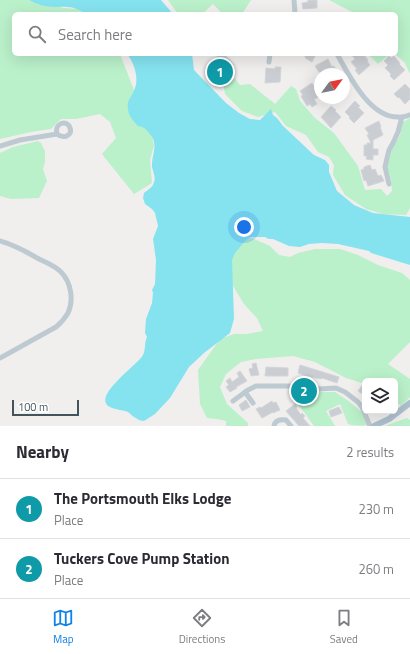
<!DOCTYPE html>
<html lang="en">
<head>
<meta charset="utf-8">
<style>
	:root { --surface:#fff; --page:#f7f7f7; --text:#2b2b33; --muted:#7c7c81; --line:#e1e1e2; --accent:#1283e6 }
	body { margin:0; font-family:"Titillium Web",sans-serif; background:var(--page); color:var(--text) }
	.controls { position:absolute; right:12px; bottom:12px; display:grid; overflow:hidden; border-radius:6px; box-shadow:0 4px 16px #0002 }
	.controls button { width:36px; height:36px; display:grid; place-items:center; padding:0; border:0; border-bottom:1px solid var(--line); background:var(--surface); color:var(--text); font:20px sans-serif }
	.compass { position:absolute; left:314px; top:68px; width:36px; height:36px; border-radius:50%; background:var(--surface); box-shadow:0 4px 16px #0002; rotate:57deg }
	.scale { position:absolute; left:12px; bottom:10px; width:67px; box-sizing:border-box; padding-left:4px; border:2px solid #45545c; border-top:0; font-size:11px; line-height:14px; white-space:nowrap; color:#45545c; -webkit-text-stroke:3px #fff; paint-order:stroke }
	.you { position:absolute; left:244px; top:227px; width:14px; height:14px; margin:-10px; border:3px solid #fff; border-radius:50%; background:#1a73e8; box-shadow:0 0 0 6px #1a73e833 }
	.badge { display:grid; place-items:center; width:26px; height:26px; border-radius:50%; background:var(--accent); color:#fff; font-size:13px; font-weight:700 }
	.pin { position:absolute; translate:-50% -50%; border:2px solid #fff; box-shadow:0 1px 4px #0006 }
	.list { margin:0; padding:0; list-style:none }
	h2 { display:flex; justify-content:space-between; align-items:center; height:52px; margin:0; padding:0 16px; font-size:17px }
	h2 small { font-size:13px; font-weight:400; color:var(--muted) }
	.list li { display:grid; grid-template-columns:26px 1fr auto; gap:12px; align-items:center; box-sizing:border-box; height:60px; padding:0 16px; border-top:1px solid var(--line) }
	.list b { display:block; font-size:15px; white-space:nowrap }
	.list p { margin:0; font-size:13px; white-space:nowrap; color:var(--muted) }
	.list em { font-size:13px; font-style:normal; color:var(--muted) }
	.icon { flex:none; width:22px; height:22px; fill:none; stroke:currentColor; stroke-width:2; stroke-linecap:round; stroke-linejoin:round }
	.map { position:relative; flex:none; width:410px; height:426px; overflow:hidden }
	.search { position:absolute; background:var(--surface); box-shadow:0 4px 16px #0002; left:12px; right:12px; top:12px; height:44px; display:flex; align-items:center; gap:10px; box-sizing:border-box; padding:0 14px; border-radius:6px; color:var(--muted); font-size:15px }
	.sheet { height:172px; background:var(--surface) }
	nav { display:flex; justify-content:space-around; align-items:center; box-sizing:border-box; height:56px; border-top:1px solid var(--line); background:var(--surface); font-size:11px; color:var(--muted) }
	nav a { display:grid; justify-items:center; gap:2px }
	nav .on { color:var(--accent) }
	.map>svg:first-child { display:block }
	.green { fill:#baf0ca }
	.water { fill:#85e3ef }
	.building { fill:#caced3; stroke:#d2d5da }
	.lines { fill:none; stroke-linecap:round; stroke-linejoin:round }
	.minor { stroke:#becad1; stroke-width:5 }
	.major { stroke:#acc1ce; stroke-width:6 }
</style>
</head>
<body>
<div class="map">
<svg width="410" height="426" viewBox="0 0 410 426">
	<rect width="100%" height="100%" fill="#f1eeee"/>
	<!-- green -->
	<g class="green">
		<path d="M0,0H29L37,3L53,4L63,8L78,9L84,14H14V54H120L152,137L154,145L150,160L152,183L134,194L102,154L116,138L110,122L100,114L76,119H61L51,129L31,132L0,139Z"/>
		<path d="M168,0H251L242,14H223L213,4L202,14H178Z"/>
		<path d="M329,0H410V74L405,63L395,54H396V14H356Z"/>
		<path d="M368,54H390L378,64Z"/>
		<path d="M233,76L240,85L250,84L275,104L291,86L296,89L300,101L315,118L334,133L358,166L365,190L381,189L387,196L392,191L391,180L387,167L391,151L400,135L403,122L410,118V208L406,215L383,214L366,209L345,195L333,175L334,165L329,157L318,152L306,135L286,126L275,112L258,117L242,111L225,94L224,87Z"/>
		<path d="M38,141L41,143L45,151V162L43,169L47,181L39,198L11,199L0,196V153L13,147Z"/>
		<path d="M252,238L270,246L279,255L290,257L298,253L315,249H340L358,255L378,265L402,273L410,280V342L388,364L410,379V397L401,406L395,401V381H365V384L346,378L315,362L293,356L256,359L241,362L226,374L220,387L227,404L248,423V426H226V421L217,419L207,418L200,404L198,370L220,339L234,334H247L263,331L257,318L244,304L233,286L229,263L242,240Z"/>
		<path d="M319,392H335L347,400L362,412L367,425C362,426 352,426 348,424L340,404L326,411L335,426H314L301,408L291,398H299Z"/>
		<path d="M407,418L410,420V426H385Z"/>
	</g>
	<!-- water -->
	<g class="water">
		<path d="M29,0H161L173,14H85C70,2 58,10 41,5C37,4 33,2 29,0Z"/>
		<path d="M127,54H192L194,70L226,103L239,113L250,119L260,120L271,109L273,115L277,118L283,126L314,155L325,160L329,165V172L337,191L354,205L373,213L410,217V265L371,253L369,251L338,244L322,243L309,244L300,247L289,246L273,239H269L265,237H251L246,240L235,253L232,260L234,319L230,333L204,353L189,367L170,398L155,414L144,421C141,421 138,420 136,418C133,417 131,414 128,412C123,410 116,410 110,407C90,397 139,364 143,355C146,349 144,343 147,337L145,333L146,319L152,303L153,293L152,290L155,284L156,260L153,239L158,226L155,213L152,209L145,204L143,198L144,193C148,190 153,187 154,182C156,177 153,172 152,167C151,157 158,147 152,137C150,134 147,130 144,128C141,126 141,127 138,126C135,123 130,117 129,114C125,99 131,100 135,88C139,78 134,62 127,54Z"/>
	</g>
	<!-- building -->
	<g class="building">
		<path d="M308,0H317V8L303,9L302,3L308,2Z"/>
		<path d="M220,54H224L234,65L219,78L208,65Z"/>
		<path d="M301,54H316L312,62L305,58L306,57Z"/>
		<path d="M351,54H363L368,60L367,61L370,65L359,75L355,70L357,69L351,62L355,59Z"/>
		<path d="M389,56L391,58L394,56L400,63L399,64L405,70L394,80L390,76L391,74L385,68L388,65L384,61Z"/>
		<path d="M328,59L332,67L334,66L336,71L332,74H321L320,72H319L315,66Z"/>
		<path d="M275,67H281L280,82L265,83L266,68L275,69Z"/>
		<path d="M312,83L315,88L314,89L319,97L314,99L317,104L312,107L310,104L307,106L301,96L303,95L300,91Z"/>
		<path d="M405,84L410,89V99L405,104L399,97L398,98L394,94Z"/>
		<path d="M355,101L360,106L358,107L364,113L354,123L349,118L350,117L345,112Z"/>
		<path d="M331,106L336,110L335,111L341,117L331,128L321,117Z"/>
		<path d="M379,121L381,127H380L383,135L373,140V149H378V155H373V160L366,159L367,156H364V145H367V143H371L367,135L369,134L365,128Z"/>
		<path d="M370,165L372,170L375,169L378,176L381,175L384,181L368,186L366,180L364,181L361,170L364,169V167Z"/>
		<path d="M256,363L259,375L251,376L249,369L253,368L252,364Z"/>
		<path d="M300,365L339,377L337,383L322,378L321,379L311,377L298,373Z"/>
		<path d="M266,367L288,368V376H265Z"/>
		<path d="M240,371L247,381L236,387L237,388L230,392L226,387L229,385L226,381L230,378L232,382L239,377L237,373Z"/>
		<path d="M363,384L365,385V396L358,391Z"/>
		<path d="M246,400L250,407L242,411L239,405Z"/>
		<path d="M272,401L273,403L276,402L280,410L273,413V412L262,418L256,409L260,407L261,408Z"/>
		<path d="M295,404L297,407L296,408L301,415L302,413L305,416L303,418L310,426H299L286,411Z"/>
		<path d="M339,407L342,413L331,417L329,411Z"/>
	</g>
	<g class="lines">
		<!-- minor -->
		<g class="minor">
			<path d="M294,0L295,14"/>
			<path d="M337,54C349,75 369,117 398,117C402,118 406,116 410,115"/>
			<path d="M269,62L270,54"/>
			<path d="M0,146L20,140L57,134C63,139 73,136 70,128C67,119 54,123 57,134"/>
			<path d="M389,184L385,167L387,158L389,150L393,143L398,132L402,117"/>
			<path d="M0,241C14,245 27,252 39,259C47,263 55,266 61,272C71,282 74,300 68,313C65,318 61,323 56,327L0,358"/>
			<path d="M245,392L253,403"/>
			<path d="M233,401L248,390L256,386H290L304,384L319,389L336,388L345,392L358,402L362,407L370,426"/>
			<path d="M274,426C275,420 281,419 286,420L291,426"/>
		</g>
		<!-- major -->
		<path class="major" d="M374,426L389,419L410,403"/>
	</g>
</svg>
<div class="controls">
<button><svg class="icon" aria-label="layers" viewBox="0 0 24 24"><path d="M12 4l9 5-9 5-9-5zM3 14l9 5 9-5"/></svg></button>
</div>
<svg class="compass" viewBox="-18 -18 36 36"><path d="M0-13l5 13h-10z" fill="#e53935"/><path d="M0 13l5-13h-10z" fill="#7c7c81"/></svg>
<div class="scale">100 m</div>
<div class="you"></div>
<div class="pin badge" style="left:220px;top:72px;background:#0f9aa8">1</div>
<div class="pin badge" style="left:304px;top:391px;background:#0f9aa8">2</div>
<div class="search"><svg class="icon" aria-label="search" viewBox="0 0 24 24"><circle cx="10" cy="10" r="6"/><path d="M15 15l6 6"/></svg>Search here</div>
</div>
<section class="sheet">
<h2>Nearby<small>2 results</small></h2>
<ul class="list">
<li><span class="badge" style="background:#0f9aa8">1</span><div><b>The Portsmouth Elks Lodge</b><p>Place</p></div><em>230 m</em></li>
<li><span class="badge" style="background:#0f9aa8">2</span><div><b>Tuckers Cove Pump Station</b><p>Place</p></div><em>260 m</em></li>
</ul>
</section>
<nav>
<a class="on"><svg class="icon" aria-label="map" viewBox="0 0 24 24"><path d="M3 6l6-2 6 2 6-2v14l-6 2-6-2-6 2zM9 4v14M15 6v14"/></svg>Map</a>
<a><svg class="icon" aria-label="directions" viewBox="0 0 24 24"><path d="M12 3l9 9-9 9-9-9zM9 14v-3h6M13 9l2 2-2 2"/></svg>Directions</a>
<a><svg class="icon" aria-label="saved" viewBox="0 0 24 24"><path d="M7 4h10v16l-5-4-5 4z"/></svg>Saved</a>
</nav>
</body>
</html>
